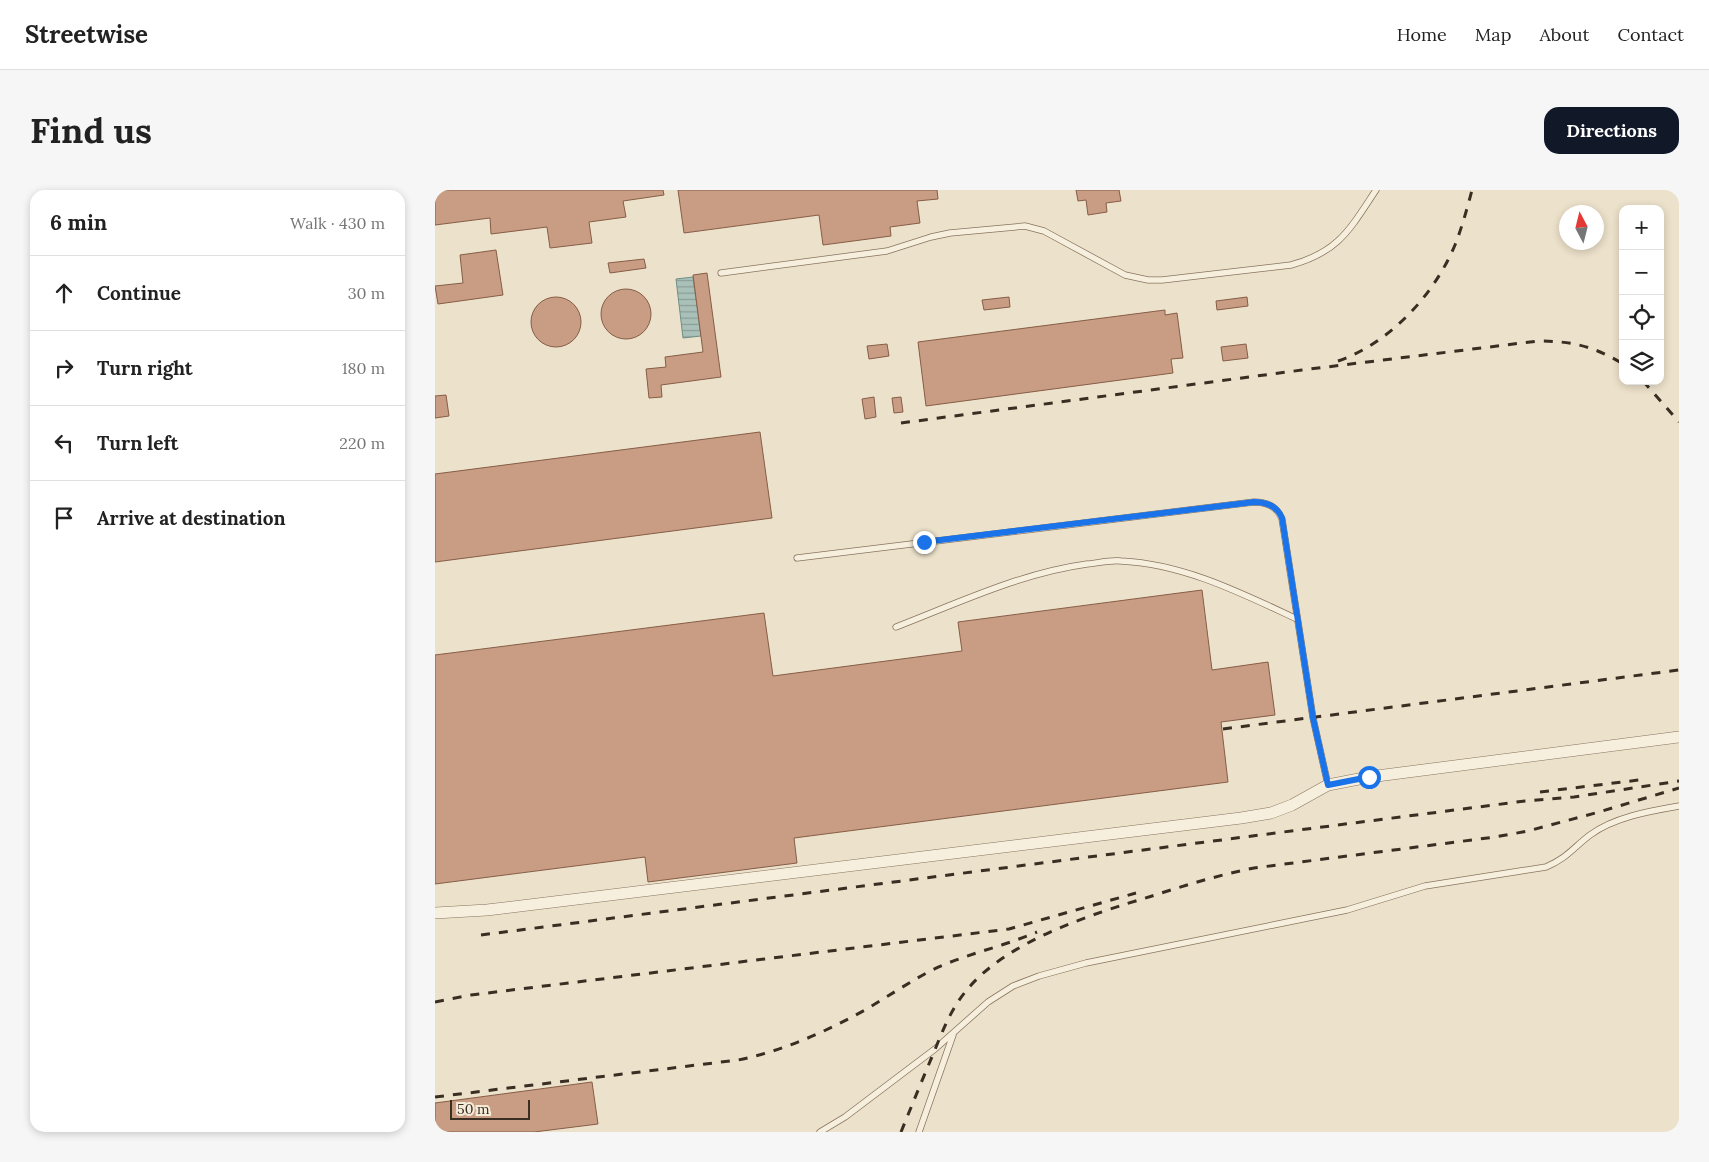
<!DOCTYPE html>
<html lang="en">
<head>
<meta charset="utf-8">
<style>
	:root { --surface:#fff; --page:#f6f6f6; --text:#222; --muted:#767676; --line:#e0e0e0; --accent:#111827 }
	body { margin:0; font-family:Lora,serif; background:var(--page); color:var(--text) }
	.controls { position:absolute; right:15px; top:15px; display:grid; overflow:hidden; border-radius:10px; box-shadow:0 2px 8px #0003 }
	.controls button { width:45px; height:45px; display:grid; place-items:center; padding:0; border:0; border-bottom:1px solid var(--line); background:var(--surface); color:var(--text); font:25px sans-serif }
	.compass { position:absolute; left:1124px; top:15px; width:45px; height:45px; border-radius:50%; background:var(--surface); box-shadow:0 2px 8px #0003; rotate:353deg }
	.scale { position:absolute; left:15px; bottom:12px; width:80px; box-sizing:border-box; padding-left:5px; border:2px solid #3a2d22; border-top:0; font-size:14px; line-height:18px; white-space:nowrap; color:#3a2d22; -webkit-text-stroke:4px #f4ecd9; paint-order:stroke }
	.stop { position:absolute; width:15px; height:15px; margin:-11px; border:4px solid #1a73e8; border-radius:50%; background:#fff }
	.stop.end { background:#1a73e8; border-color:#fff; box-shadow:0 1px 5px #0008 }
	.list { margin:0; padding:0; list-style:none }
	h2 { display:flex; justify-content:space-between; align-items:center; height:65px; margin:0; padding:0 20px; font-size:21px }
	h2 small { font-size:16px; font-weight:400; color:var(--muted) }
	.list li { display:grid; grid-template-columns:32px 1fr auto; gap:15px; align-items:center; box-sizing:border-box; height:75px; padding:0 20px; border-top:1px solid var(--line) }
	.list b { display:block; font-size:19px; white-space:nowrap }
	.list em { font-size:16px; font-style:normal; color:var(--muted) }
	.icon { flex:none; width:28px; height:28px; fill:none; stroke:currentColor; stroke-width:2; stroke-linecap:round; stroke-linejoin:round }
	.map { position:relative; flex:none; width:1244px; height:942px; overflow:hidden; border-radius:15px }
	header { display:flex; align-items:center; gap:30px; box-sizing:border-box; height:70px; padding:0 25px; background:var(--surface); border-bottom:1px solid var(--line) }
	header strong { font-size:24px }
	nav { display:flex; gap:28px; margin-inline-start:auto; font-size:18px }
	.intro { display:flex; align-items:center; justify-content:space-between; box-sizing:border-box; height:120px; padding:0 30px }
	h1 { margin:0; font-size:35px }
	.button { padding:12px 22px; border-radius:15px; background:var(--accent); color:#fff; font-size:18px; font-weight:700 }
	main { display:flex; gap:30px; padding:0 30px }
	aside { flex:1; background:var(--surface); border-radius:15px; box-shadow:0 2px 8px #0003 }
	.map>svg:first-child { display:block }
	.water { fill:url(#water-rules); stroke:#718f87 }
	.building { fill:#c89d83; stroke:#865d47 }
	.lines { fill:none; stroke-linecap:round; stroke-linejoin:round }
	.service-casing { stroke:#88745f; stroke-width:7 }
	.minor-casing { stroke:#88745f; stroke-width:12 }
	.service { stroke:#f7efdd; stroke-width:5.5 }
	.minor { stroke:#f7efdd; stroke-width:11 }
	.rail { stroke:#3a2d22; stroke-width:3; stroke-dasharray:9 9; stroke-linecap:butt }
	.route { stroke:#1a73e8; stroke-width:6 }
</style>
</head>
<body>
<header>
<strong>Streetwise</strong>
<nav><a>Home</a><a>Map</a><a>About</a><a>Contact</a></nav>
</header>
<div class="intro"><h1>Find us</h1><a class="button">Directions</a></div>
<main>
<aside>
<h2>6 min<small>Walk · 430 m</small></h2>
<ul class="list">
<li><svg class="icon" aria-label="ahead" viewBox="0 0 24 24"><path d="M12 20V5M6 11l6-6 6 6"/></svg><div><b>Continue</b></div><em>30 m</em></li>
<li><svg class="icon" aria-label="right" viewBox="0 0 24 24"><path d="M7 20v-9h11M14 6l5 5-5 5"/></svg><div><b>Turn right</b></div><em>180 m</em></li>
<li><svg class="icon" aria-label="left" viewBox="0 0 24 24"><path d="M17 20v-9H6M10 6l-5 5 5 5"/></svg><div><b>Turn left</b></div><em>220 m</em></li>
<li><svg class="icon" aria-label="arrive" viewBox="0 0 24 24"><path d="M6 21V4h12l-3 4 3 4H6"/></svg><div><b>Arrive at destination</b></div></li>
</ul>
</aside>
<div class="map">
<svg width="1244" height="942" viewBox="0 0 1244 942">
	<defs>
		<pattern id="water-rules" width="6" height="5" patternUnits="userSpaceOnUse" patternTransform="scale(1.25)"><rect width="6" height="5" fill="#aac1ba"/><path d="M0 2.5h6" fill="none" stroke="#8b9d97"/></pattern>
	</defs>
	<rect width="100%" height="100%" fill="#ece1ca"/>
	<!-- water -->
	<path class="water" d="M258,87L266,146L248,148L241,89Z"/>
	<!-- building -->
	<g class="building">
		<path d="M0,0H228L229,5L188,11L191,27L154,32L157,53L115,58L112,37L56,44L55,28L0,35Z"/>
		<path d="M243,0H502L503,9L482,11L485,33L455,37L456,46L388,55L384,25L249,43Z"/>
		<path d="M641,0H684L686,11L671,13L672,22L653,25L651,10L643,11Z"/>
		<path d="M61,60L68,105L3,114L0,96L28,93L25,65Z"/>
		<path d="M209,69L211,78L175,83L173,73Z"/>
		<path d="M272,83L286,187L226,195L227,207L214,208L211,179L231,177L230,167L268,162L258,85Z"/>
		<circle cx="191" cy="124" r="25"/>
		<path d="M574,107L575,117L549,120L547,110Z"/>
		<path d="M812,107L813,116L782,120L781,111Z"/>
		<circle cx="121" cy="132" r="25"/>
		<path d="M730,120V125L742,123L748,168L736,169L738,183L491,216L483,152Z"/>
		<path d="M452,154L454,166L434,169L432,156Z"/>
		<path d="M811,154L813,168L788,171L786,157Z"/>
		<path d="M11,205L14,226L0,228V206Z"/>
		<path d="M439,207L441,227L430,229L427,209Z"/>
		<path d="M466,207L468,222L459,223L457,208Z"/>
		<path d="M325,242L337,328L0,372V284Z"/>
		<path d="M767,400L777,480L833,472L840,525L786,532L793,592L359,648L362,673L213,692L210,667L0,694V465L329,423L338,486L527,461L523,432Z"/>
		<path d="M157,892L163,934L99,942H0V913Z"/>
	</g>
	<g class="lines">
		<defs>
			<g id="service">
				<path d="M286,83L452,61L496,47L515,43L590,36L609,41L690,85L713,90H727L856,75C904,62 915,39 941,0"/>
				<path d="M362,368L819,312C832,312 842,316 847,329L878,528L893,595"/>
				<path d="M461,437C523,413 586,383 652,374C663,373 675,370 686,371C749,374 806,403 862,429"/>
				<path d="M385,942L410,927L500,859L553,812L578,796L604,786L651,773L912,720L990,696L1111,677C1132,668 1138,658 1155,645C1179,627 1215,621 1244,616"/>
				<path d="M484,942L518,845"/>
			</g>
			<path id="minor" d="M0,723L52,720L806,628L836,623L857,615L893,595L934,587L1244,547"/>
		</defs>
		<!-- service casing -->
		<use href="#service" class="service-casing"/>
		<!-- minor casing -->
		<use href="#minor" class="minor-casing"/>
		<!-- service -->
		<use href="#service" class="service"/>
		<!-- minor -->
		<use href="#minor" class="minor"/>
		<!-- rail -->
		<g class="rail">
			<path d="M903,171C955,153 999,105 1020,55C1027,37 1032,19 1037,0"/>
			<path d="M1208,191L1244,232"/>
			<path d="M466,233L867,180L1103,151C1136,151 1159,156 1188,174"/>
			<path d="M788,539L1244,480"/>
			<path d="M1105,602L1204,590"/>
			<path d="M46,745L1090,611L1139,607L1244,591"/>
			<path d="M0,812L36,805L574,739L701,703"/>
			<path d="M0,907L303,870C348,861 390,842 430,820C452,807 473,793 495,781C530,764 567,757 602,742"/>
			<path d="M466,942C477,915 488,888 499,862C508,840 516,819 531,801C571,751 657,724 717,706C751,695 784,685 819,678L1060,647L1093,641L1164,622L1244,598"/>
		</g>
	</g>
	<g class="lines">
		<!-- route -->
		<path class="route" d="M489,352L819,312C832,312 842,316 847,328L878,528L893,595L934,587"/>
	</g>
</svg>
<div class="controls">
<button>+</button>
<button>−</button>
<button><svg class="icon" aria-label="locate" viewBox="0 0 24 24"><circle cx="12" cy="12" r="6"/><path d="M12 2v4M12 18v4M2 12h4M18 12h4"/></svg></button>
<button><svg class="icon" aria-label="layers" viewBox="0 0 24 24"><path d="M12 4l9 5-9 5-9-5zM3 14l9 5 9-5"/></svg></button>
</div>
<svg class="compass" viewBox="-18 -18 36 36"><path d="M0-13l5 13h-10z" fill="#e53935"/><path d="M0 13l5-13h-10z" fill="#767676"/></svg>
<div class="scale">50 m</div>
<div class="stop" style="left:934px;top:587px"></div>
<div class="stop end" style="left:489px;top:352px"></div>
</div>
</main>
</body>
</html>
